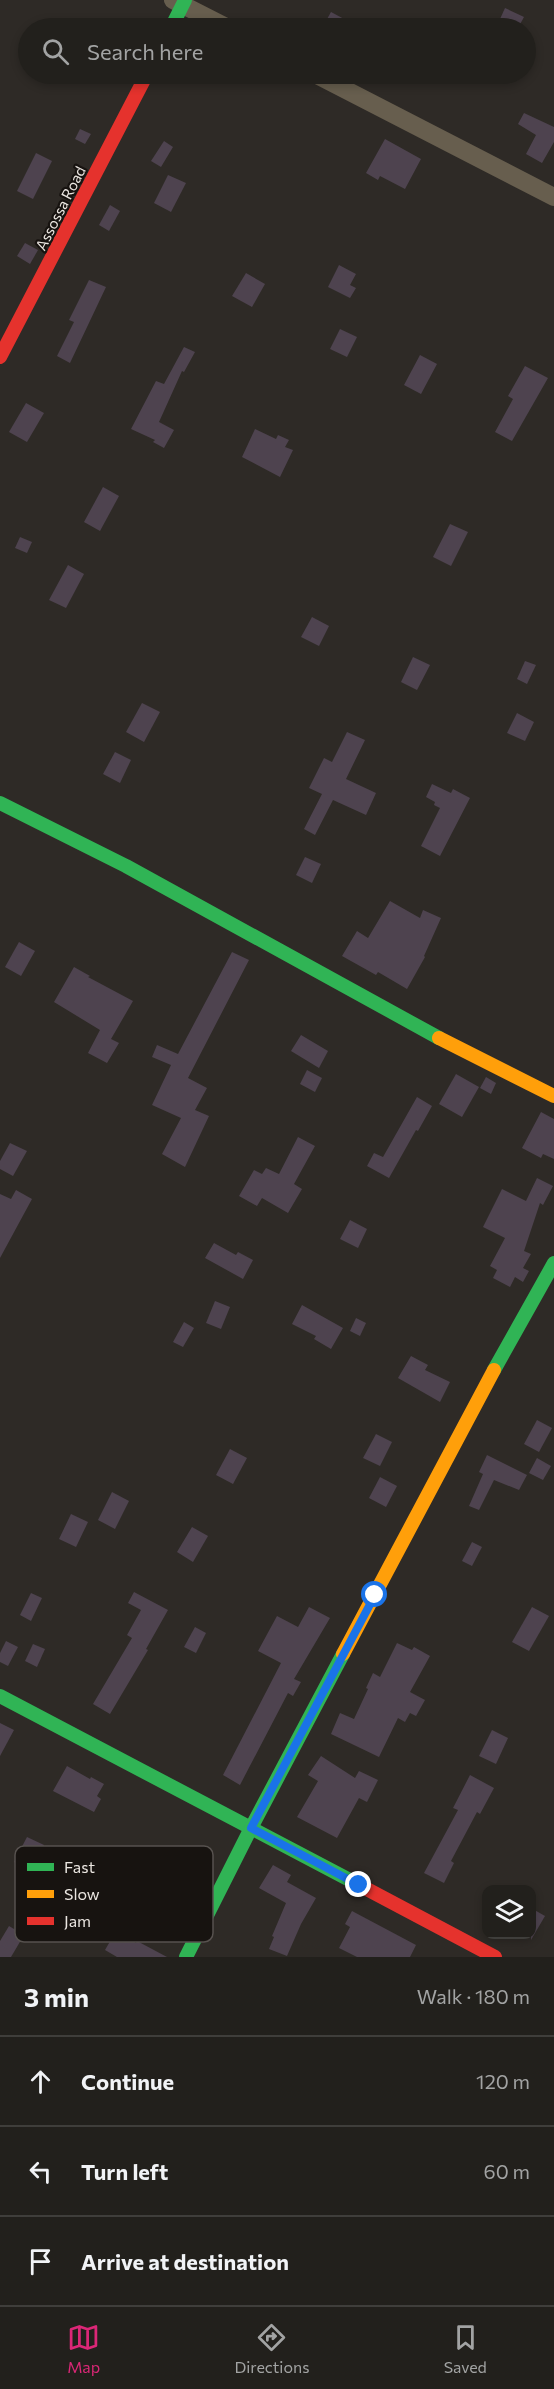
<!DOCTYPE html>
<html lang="en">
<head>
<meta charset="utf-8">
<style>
	:root { --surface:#22201c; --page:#2e2d29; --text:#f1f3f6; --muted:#a2a3a3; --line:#3f3e3b; --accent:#db2777 }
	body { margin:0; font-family:Commissioner,sans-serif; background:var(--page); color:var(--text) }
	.controls { position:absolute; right:18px; bottom:18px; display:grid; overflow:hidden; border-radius:12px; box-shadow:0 3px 9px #0003 }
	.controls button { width:54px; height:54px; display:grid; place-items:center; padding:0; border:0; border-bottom:2px solid var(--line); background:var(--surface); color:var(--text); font:30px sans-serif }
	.stop { position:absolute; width:18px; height:18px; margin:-14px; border:4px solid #1a73e8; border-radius:50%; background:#fff }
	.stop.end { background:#1a73e8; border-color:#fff; box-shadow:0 2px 6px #0008 }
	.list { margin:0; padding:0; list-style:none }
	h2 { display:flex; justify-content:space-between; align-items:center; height:78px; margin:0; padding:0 24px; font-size:26px }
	h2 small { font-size:20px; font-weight:400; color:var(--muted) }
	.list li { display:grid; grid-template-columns:39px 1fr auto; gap:18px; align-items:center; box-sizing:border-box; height:90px; padding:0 24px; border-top:2px solid var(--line) }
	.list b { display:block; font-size:22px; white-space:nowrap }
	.list em { font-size:20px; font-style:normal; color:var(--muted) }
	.icon { flex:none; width:33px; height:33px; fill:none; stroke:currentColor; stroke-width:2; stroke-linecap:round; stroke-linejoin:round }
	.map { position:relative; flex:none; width:554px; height:1957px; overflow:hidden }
	.search { position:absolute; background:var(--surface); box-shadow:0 3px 9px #0003; left:18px; right:18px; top:18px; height:66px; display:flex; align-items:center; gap:15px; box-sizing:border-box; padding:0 21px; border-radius:33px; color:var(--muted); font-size:22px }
	.sheet { height:348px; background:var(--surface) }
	nav { display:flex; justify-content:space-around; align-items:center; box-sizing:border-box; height:84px; border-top:2px solid var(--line); background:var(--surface); font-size:16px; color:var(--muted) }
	nav a { display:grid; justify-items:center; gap:3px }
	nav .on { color:var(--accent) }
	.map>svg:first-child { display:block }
	.building { fill:#4e434f }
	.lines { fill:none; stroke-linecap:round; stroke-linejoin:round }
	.street { stroke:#675e4e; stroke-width:18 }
	.fast { stroke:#30b455; stroke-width:14 }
	.slow { stroke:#ff9f0a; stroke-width:14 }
	.jam { stroke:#e5322d; stroke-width:14 }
	.route { stroke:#1a73e8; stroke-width:8 }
	.labels { text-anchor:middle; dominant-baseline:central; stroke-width:4.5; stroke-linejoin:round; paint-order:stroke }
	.street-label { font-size:15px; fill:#ebe6e1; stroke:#171310 }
	.key { fill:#171310; stroke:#57524f; stroke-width:1.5 }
	.key-label { font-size:16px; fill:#ebe6e1 }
</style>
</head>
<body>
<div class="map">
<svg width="554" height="1957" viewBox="0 0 554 1957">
	<rect width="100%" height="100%" fill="#2e2a26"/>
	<!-- building -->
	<g class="building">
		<path d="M505,8L524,17L518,28H496Z"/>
		<path d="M331,12L346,20L342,28H322Z"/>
		<path d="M524,113L554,127V142L542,163L526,154L536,135L518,124Z"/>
		<path d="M80,129L91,134L85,144L75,139Z"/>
		<path d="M385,139L421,159L405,189L380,176L378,180L366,173Z"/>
		<path d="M164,141L173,147L161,167L151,161Z"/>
		<path d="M36,153L52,161L33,199L17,191Z"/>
		<path d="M168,175L186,183L171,212L154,203Z"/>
		<path d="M110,205L120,211L109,231L99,225Z"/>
		<path d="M25,243L38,250L30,264L17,256Z"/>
		<path d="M339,265L356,274L350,285L356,288L350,298L328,287Z"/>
		<path d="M246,273L265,284L252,307L232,296Z"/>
		<path d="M89,280L106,287L70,363L57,356L74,322L69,320Z"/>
		<path d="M340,329L357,337L347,357L330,349Z"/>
		<path d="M184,347L195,352L184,372L182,371L159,422L174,430L164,448L153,442L155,440L131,429L156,381L164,384Z"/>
		<path d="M420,355L437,364L421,394L404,385Z"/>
		<path d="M525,366L548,378L512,441L495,432L513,399L508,396Z"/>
		<path d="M26,403L44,413L27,442L9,432Z"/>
		<path d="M255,429L276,439L278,435L289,440L285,447L293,450L280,477L242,457Z"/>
		<path d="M103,487L119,496L100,531L84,522Z"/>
		<path d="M450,524L468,532L451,566L433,557Z"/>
		<path d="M20,537L32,542L27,553L15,548Z"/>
		<path d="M68,565L84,574L66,608L49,600Z"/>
		<path d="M312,617L329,626L319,646L301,637Z"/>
		<path d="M413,657L430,665L417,690L401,682Z"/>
		<path d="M525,661L536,665L527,684L517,679Z"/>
		<path d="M142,703L160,712L144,742L126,732Z"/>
		<path d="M517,713L534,722L525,741L507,733Z"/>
		<path d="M347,732L365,740L346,779L376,793L366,815L333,800L315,835L304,829L322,794L309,788L324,758L332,762Z"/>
		<path d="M115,752L131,760L120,783L103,774Z"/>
		<path d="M432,784L451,793L453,789L470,798L440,856L421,846L440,808L434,805L435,802L426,797Z"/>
		<path d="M305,857L321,864L312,883L296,875Z"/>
		<path d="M390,901L420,918L423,910L441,918L424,956L425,957L407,989L378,972L376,975L342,956L357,931L368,938Z"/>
		<path d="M19,942L35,951L21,976L5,967Z"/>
		<path d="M232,952L249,960L188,1078L207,1088L195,1110L209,1116L185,1167L162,1154L181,1118L152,1105L171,1065L152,1057L157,1045L178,1054Z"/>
		<path d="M74,967L90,976L88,977L133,1001L111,1039L119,1043L107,1063L88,1053L100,1030L54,1002Z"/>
		<path d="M301,1035L328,1051L319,1068L291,1051Z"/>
		<path d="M307,1070L322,1078L315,1092L300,1084Z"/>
		<path d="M456,1074L479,1087L462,1117L439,1104Z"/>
		<path d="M486,1077L496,1083L491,1094L480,1088Z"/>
		<path d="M417,1097L432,1106L418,1131L416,1130L389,1178L367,1166L374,1153L383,1157Z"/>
		<path d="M541,1112L554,1119V1159L543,1154L541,1158L522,1148Z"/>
		<path d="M298,1137L315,1146L294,1184L302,1189L288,1213L262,1198L257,1206L239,1196L254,1170L262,1174L266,1168L279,1174Z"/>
		<path d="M10,1143L27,1151L13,1176L0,1169V1161Z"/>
		<path d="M537,1178L553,1186L543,1205L540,1203L524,1251L531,1254L523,1268L529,1271L523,1282L515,1277L510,1287L493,1278L497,1270L490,1266L505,1238L483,1227L502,1189L526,1201Z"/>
		<path d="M16,1190L32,1199L0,1258V1194L11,1199Z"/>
		<path d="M350,1220L367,1229L358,1248L340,1239Z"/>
		<path d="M214,1243L236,1255L238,1252L253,1260L243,1279L205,1258Z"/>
		<path d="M215,1301L230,1307L221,1329L206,1323Z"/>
		<path d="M302,1305L343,1328L331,1349L314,1339L316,1336L292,1324Z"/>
		<path d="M356,1318L366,1323L360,1336L350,1331Z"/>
		<path d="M184,1322L194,1328L183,1347L173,1342Z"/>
		<path d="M411,1356L428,1365L425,1370L450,1382L440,1402L398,1378Z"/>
		<path d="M537,1420L552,1428L539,1452L524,1444Z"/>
		<path d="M376,1434L392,1442L380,1466L363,1458Z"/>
		<path d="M230,1449L247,1458L233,1484L216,1475Z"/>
		<path d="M487,1455L527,1475L519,1490L494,1480L479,1510L469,1506L483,1474L479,1472Z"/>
		<path d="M537,1458L551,1466L543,1480L529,1473Z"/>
		<path d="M380,1477L397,1486L386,1507L369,1498Z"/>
		<path d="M112,1492L129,1501L115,1529L98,1520Z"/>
		<path d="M71,1514L88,1522L76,1547L59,1539Z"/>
		<path d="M192,1527L208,1536L193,1562L177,1552Z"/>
		<path d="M472,1542L482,1547L472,1566L462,1561Z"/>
		<path d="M134,1592L168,1610L146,1649L148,1650L110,1714L93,1704L132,1638L127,1635L141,1610L128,1603Z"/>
		<path d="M31,1593L42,1598L31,1621L20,1615Z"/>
		<path d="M309,1607L330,1618L294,1679L301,1682L293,1696L288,1693L240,1785L223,1775L281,1663L258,1651L277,1616L298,1627Z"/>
		<path d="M532,1607L549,1616L529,1651L512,1642Z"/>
		<path d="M195,1627L206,1633L196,1653L184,1647Z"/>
		<path d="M6,1641L18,1647L8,1666L0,1662V1653Z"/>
		<path d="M397,1643L412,1650L414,1647L430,1656L410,1692L425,1700L416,1716L410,1713L405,1722L398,1718L379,1757L331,1734L340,1713L354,1719L368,1689L366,1688L373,1673L380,1677Z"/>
		<path d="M33,1644L45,1649L37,1667L25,1661Z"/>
		<path d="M0,1723L14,1730L0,1756Z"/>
		<path d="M492,1730L508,1738L496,1764L479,1756Z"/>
		<path d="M321,1756L355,1778L359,1771L378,1780L367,1802L359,1798L337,1838L297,1817L318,1781L308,1775Z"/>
		<path d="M67,1766L90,1779L91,1777L104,1784L97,1796L101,1799L94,1812L53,1791Z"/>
		<path d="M470,1775L494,1788L480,1814L477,1812L451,1861L454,1863L444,1883L424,1873L458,1810L453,1808Z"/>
		<path d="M27,1837L44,1845L32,1871L14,1862Z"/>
		<path d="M273,1865L291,1875L287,1882L316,1898L301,1924L287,1956L269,1949L274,1937L272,1936L286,1903L259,1888Z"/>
		<path d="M531,1908L545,1916L531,1940Z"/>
		<path d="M352,1911L416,1945L410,1957H357L339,1948L350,1927L345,1924Z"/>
		<path d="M9,1926L24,1935L11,1957H0V1941Z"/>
		<path d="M116,1931L136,1943L137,1941L167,1957H117L105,1950Z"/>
	</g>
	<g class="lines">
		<!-- street -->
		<g class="street">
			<path d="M173,0L228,28"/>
			<path d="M315,74L554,197"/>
		</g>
		<!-- fast -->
		<g class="fast">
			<path d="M171,28L185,0"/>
			<path d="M0,803L126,866L439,1038"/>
			<path d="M494,1370L554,1263"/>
			<path d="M0,1696L363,1887"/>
			<path d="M186,1957L251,1828L343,1654"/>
		</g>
		<!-- slow -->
		<g class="slow">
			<path d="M439,1038L554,1096"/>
			<path d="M343,1654L494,1370"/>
		</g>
		<!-- jam -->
		<g class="jam">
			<path d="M0,357L147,74"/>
			<path d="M363,1887L495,1957"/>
		</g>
	</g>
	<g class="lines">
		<!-- route -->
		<path class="route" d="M359,1885L251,1828L375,1595"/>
	</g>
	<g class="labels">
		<!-- street labels -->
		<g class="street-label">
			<text transform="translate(60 208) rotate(-63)">Assossa Road</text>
		</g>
	</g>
	<!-- legend -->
	<rect x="15" y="1846" width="198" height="96" rx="9" class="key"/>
	<rect x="27" y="1863" width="27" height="8" fill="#30b455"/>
	<rect x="27" y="1890" width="27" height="8" fill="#ff9f0a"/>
	<rect x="27" y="1917" width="27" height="8" fill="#e5322d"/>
	<g class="key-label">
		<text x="64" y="1873">Fast</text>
		<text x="64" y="1900">Slow</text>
		<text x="64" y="1927">Jam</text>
	</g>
</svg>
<div class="controls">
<button><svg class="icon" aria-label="layers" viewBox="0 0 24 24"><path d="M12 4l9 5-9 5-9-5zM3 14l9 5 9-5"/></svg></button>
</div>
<div class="stop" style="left:375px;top:1595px"></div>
<div class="stop end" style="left:359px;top:1885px"></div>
<div class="search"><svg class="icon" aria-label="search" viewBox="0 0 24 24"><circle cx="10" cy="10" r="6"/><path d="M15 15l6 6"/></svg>Search here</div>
</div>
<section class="sheet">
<h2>3 min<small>Walk · 180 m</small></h2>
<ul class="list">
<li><svg class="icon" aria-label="ahead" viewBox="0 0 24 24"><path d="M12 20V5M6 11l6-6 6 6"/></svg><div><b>Continue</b></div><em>120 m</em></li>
<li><svg class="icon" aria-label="left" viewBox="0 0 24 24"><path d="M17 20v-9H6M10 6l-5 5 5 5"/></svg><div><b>Turn left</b></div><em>60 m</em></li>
<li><svg class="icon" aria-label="arrive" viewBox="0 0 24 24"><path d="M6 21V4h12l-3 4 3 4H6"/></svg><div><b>Arrive at destination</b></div></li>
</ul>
</section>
<nav>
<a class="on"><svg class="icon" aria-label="map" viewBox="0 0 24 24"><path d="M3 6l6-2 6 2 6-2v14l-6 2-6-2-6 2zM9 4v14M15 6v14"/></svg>Map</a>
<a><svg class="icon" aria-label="directions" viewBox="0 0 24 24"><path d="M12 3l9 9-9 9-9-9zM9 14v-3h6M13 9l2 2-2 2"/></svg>Directions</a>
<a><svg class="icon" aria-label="saved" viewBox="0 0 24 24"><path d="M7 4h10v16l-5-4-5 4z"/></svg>Saved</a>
</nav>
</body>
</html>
